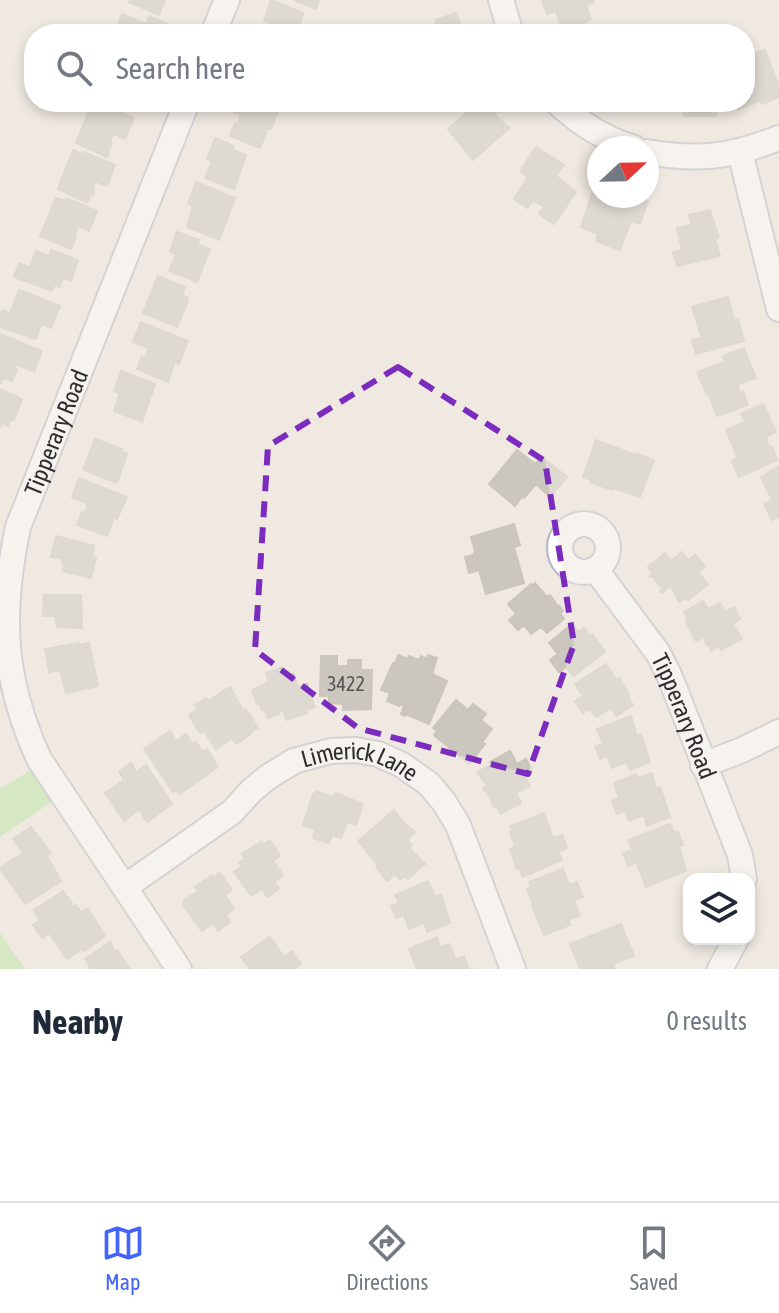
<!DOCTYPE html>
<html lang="en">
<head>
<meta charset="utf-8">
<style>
	:root { --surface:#fff; --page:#f2f2f3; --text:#1f2937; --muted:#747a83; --line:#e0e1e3; --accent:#4264fb }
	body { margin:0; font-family:"Asap Condensed",sans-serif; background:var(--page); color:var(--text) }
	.controls { position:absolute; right:24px; bottom:24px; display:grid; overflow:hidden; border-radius:16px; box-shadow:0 4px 12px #0003 }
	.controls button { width:72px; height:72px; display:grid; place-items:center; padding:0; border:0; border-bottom:2px solid var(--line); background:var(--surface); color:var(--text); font:40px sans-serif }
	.compass { position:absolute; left:587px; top:136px; width:72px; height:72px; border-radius:50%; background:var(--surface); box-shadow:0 4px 12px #0003; rotate:68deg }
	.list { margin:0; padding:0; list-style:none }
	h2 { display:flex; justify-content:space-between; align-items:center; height:104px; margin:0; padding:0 32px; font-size:34px }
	h2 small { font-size:26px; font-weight:400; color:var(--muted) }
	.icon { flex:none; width:44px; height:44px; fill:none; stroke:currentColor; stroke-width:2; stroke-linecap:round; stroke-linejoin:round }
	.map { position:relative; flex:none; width:779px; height:969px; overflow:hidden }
	.search { position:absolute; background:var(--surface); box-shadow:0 4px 12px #0003; left:24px; right:24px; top:24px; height:88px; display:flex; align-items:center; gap:20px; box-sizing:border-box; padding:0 28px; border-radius:32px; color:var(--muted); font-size:30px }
	.sheet { height:232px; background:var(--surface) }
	nav { display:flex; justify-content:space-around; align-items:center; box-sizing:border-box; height:112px; border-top:2px solid var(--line); background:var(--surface); font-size:22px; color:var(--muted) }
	nav a { display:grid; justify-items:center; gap:4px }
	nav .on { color:var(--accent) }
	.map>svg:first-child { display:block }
	.green { fill:#b6e59e }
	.building { fill:#cbc7bf; stroke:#cbc5ba; stroke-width:2 }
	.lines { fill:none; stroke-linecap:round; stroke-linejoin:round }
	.minor-casing { stroke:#b4b7c1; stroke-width:28 }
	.minor { stroke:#fff; stroke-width:24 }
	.marked { fill:none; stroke:#7b2cbf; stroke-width:6; stroke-dasharray:16 10; stroke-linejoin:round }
	.labels { text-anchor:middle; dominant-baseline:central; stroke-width:7; stroke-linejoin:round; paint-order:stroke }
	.number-label { font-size:20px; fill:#555452 }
	.street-label { font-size:24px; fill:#2e2e2e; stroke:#fff }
</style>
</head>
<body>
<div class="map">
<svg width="779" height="969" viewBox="0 0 779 969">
	<rect width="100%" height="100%" fill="#efe9e1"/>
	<!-- green -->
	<g class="green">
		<path d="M42,763L62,795L0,837V789Z"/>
		<path d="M0,933L25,969H0Z"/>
	</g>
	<!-- building -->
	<g class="building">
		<path d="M130,0H165L159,15L129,2Z"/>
		<path d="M271,0L303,13L297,34H270L272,24L264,21Z"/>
		<path d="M294,0H319L316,9Z"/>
		<path d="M542,0H593L594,2L586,5L591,20L563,31L556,11L547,14Z"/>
		<path d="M456,13L465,34H430L439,31L435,20Z"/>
		<path d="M122,14L146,24L149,16L172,26L169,34H114Z"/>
		<path d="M765,50L779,87V97L762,104L760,101L738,109L736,102H745V66L746,68L756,64L752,54Z"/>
		<path d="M229,102H263L279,109L271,129L268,128L260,148L230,136L235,123L238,124L241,115L227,109Z"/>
		<path d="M465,102H487L496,112L494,114L509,128L473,160L448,129L466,113L460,107Z"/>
		<path d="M656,102H717L716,116H684V108H677V106H656Z"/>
		<path d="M92,104L102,108L103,105L134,118L125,139L113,133L110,143L112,144L107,153L109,154L107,157L76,143Z"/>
		<path d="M215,138L234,146L233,150L246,155L234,189L205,178L212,161L207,159Z"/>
		<path d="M536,147L564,165L556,176L576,192L554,224L539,214L544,207L533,200L527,208L514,199L528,177L520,171Z"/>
		<path d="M73,150L83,155L84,152L115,165L107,186L95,181L93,191L94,192L93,195L91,194L87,203L58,189Z"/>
		<path d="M196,182L235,198L219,240L187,227L193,206L188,204Z"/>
		<path d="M594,188L599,190V196H605L603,201L614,204L617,196H639V197L648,201L640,224L631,221L620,250L596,241L598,234L581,227Z"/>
		<path d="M56,198L65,201L66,198L97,211L89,231L75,225L74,228L77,229L74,236L76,237L71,249L40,236Z"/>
		<path d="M710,210L719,238L715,239L720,256L677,266L673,252L682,250L677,228L691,225L689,215Z"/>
		<path d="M177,232L199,240L197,244L210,249L197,282L169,271L176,254L170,251Z"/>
		<path d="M51,250L78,260L71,281L63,278L60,287L54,285L52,291L14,277L19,263L30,267L36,251L49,256Z"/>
		<path d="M158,276L185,287L182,295L188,298L187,303L177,327L143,313Z"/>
		<path d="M19,290L60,306L51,328L39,323L41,325L36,339L0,327V315L2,310L10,313Z"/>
		<path d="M728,297L734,320L738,319L744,341L696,354L692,340L702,338L692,307Z"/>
		<path d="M141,322L188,341L179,364L175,362L168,382L137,369L142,356L145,358L149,348L133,342Z"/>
		<path d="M0,334L42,351L34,372L16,364L14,369L17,370L12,381L3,378L0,384Z"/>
		<path d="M744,348L756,378L738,384L739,393L743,392L748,405L717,416L709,395H707L697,372L725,362L723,356Z"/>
		<path d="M121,371L155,384L142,422L114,411L120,393L114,391Z"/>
		<path d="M1,390L22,399L14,420L11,419L8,426L2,423L0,428Z"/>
		<path d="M763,404L776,432L766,437L768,445L770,448L772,447L777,460L739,477L732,461L738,458L726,430L745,422L741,414Z"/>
		<path d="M95,439L122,449L121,451L127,454L117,483L83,470Z"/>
		<path d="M596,440L638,456V454L654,460L640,497L613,488L612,490L590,482L591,480L583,477Z"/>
		<path d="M517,450L535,464L542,457L567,477L550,497L536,484L524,498L522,497L515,506L489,484Z"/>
		<path d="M779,467V516L772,520L764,504L772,500L761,477Z"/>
		<path d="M79,478L127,497L117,519L114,517L107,536L77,525L82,512L85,513L88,504L72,497Z"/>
		<path d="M514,524L520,545L514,547L524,583L486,594L479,570L469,573L465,557L473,555L475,551L471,537Z"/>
		<path d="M56,536L94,546L92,557L96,558L91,578L63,571L64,564H62L63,559L51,557Z"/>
		<path d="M682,552L688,560L695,555L705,566L698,572L708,584L688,600L686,597L679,602L671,586L662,593L660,591L662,589L653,577L650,576L653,574L648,567L665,553L671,561Z"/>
		<path d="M535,583L547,597L550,595L560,609V607L563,611L560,613L564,619L547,633L541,627L531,634L524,625L518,630L509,620L516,614L508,604L531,584L532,586Z"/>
		<path d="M44,595H81L82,628L57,627L55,616H43Z"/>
		<path d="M703,601L708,609L720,603L725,612L734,607L740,619L733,624L742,639L721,650L719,646L711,651L708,644L707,645L705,642L706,641L704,637L696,641L686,622L688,620L684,612Z"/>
		<path d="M572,624L578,632L584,628L590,636L592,634L605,651L574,676L566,667L559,672L550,660L558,654L549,643Z"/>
		<path d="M79,643V645L89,643L98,686L66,693L60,670L49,672L45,649Z"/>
		<path d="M398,655L408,659L409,656L419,660L421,656L427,659L428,655L437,658L432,674L447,681L429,724L406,714L405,716L401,714L404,706L400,704L399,706L387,701L390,693L381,690L393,663L395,664Z"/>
		<path d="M321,656H337V666H348V660H361V670H372L371,709L343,710V704L329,703V696H320Z"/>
		<path d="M606,664L616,680L619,678L630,696L628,698L633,705L616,716L611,708L596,717L590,709L583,713L575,701L583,696L575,684Z"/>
		<path d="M281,668L284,677L293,674L298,687L307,684L315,707L306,710L307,713L287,720L283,710L279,712V714L268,718L265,709L262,710L259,703L257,704L252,690L269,682L266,673Z"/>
		<path d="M230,687L243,711L246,709L258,728L250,732L251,734L236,744L231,737L229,738L230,740L216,749L204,731L200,733L189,715L198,709L195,705L206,698L208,701Z"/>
		<path d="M456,700L468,710L473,704L486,714L481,720L492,729L482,742L485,744L469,764L434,735L437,731L433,728Z"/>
		<path d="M631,716L637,736L641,734L650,762L630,770L627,762L612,768L607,756L600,759L595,746L603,744L597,729Z"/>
		<path d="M170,731L176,741L186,734L193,744L196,742L203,752L207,749L218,767L179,794L177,790L173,792L144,749Z"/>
		<path d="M510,751L517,764L526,759L532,771L524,775L530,786L516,793L521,803L501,814L496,806L494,807L487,791H485L483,788L487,786L477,772L491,765L490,762Z"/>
		<path d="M131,763L136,772L146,765L172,804L147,822L139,809L124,821L105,793L124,780L119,772Z"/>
		<path d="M652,773L656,789L660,787L670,817L647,826L644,815L629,821L625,811L617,814L612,801L619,798L614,783L636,774L638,778Z"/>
		<path d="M316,791L334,797L336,793L363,804L356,825L347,822L341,838L332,835L329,843L313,838L315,830L303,825L313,794L315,795Z"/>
		<path d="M394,810L406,825L415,832L407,840L412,845L409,848L425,864L408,879L405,876L400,880L395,874L387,881L376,867L378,865L358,841Z"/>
		<path d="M544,813L553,838L562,835L567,848L558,851L562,860L523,877L519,868L517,869L510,849L517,846H515L510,832L512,831L510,826Z"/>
		<path d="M670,824L674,833L678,832L683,845L679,846L686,871L646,887L636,862L628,866L623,853L632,850L628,840Z"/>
		<path d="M31,827L51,853L42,859L43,861L48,858L61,881L25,904L0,868L23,853L13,839Z"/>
		<path d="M270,840L280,856L273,861L283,875L274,882L279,889L267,897L262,889L251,896L234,872L242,866L239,863L245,859L242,854L261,842L263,844Z"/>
		<path d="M563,869L569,885L577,882L583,897L574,901L580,916L568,920L570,925L544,935L532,906H534L527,889L531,888L529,882Z"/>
		<path d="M220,873L232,890L225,895L234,909L226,915L230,922L218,931L213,923L202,931L183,905L185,904L183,901L198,891L195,887L212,875L214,877Z"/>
		<path d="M428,881L435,897L441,895L450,923L427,932L424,923L409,929L404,915L396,918L391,906L399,903L395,895Z"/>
		<path d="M63,891L72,903L70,905L72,907L76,905L81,912L88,908L105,936L84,951L82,949L67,959L49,933L42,938L33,925L40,920L34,910Z"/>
		<path d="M621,924L634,956L613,964L615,969H580L570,944Z"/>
		<path d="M270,937L284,957L292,951L301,964L294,969H253L252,967L250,969L241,957Z"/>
		<path d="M437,937L440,947L449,944L455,958L451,959L452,961L464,956L469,969H417L409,949Z"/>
		<path d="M110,942L115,951L117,950L130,969H91L85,959Z"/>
	</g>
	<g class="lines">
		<defs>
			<g id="minor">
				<path d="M501,0L511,34"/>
				<path d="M213,34L227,0"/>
				<path d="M557,102C579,123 604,139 634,148"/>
				<path d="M647,152C699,161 730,157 779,138"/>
				<path d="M740,152L779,309"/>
				<circle cx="584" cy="548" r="24"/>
				<path id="s1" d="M596,570L658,653L670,677L740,855L744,879"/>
				<path d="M703,765L742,750L779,732"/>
				<path id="s2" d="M125,887L232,812L251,791L268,777L294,761L331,751L356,750L378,754L402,765L429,784L444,802L458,825L513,969"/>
				<path id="s3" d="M179,969L39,759C2,678 0,614 18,527L187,102"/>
				<path d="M720,969L736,939"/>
			</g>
		</defs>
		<!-- minor casing -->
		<use href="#minor" class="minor-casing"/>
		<!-- minor -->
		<use href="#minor" class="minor"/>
	</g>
	<!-- marked area -->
	<path d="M0 0H779V969H0ZM398,367L545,461L574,644L528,774L358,728L255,650L268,446Z" fill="#efe9e1" fill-opacity=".55" fill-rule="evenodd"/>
	<path class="marked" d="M398,367L545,461L574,644L528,774L358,728L255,650L268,446Z"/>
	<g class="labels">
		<!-- number labels -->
		<g class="number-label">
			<text x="346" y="683">3422</text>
		</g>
		<!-- street labels -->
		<g class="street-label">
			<text stroke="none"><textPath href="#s3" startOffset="592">Tipperary Road</textPath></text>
			<text stroke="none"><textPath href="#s1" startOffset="172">Tipperary Road</textPath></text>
			<text stroke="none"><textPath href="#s2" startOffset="280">Limerick Lane</textPath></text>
		</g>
	</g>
</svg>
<div class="controls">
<button><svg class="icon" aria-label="layers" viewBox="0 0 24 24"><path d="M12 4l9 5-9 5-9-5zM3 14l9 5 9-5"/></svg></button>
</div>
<svg class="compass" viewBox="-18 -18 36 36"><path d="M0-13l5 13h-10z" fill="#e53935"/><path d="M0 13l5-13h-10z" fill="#747a83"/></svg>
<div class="search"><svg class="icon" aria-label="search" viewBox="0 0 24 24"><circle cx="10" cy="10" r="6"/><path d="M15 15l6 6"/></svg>Search here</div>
</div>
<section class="sheet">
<h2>Nearby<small>0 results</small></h2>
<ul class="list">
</ul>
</section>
<nav>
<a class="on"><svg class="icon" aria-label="map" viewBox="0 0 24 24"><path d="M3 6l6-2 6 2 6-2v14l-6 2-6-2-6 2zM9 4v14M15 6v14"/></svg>Map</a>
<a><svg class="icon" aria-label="directions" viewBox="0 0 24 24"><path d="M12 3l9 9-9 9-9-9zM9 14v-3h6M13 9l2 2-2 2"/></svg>Directions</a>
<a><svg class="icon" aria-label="saved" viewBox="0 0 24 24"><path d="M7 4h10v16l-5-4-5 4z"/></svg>Saved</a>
</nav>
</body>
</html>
